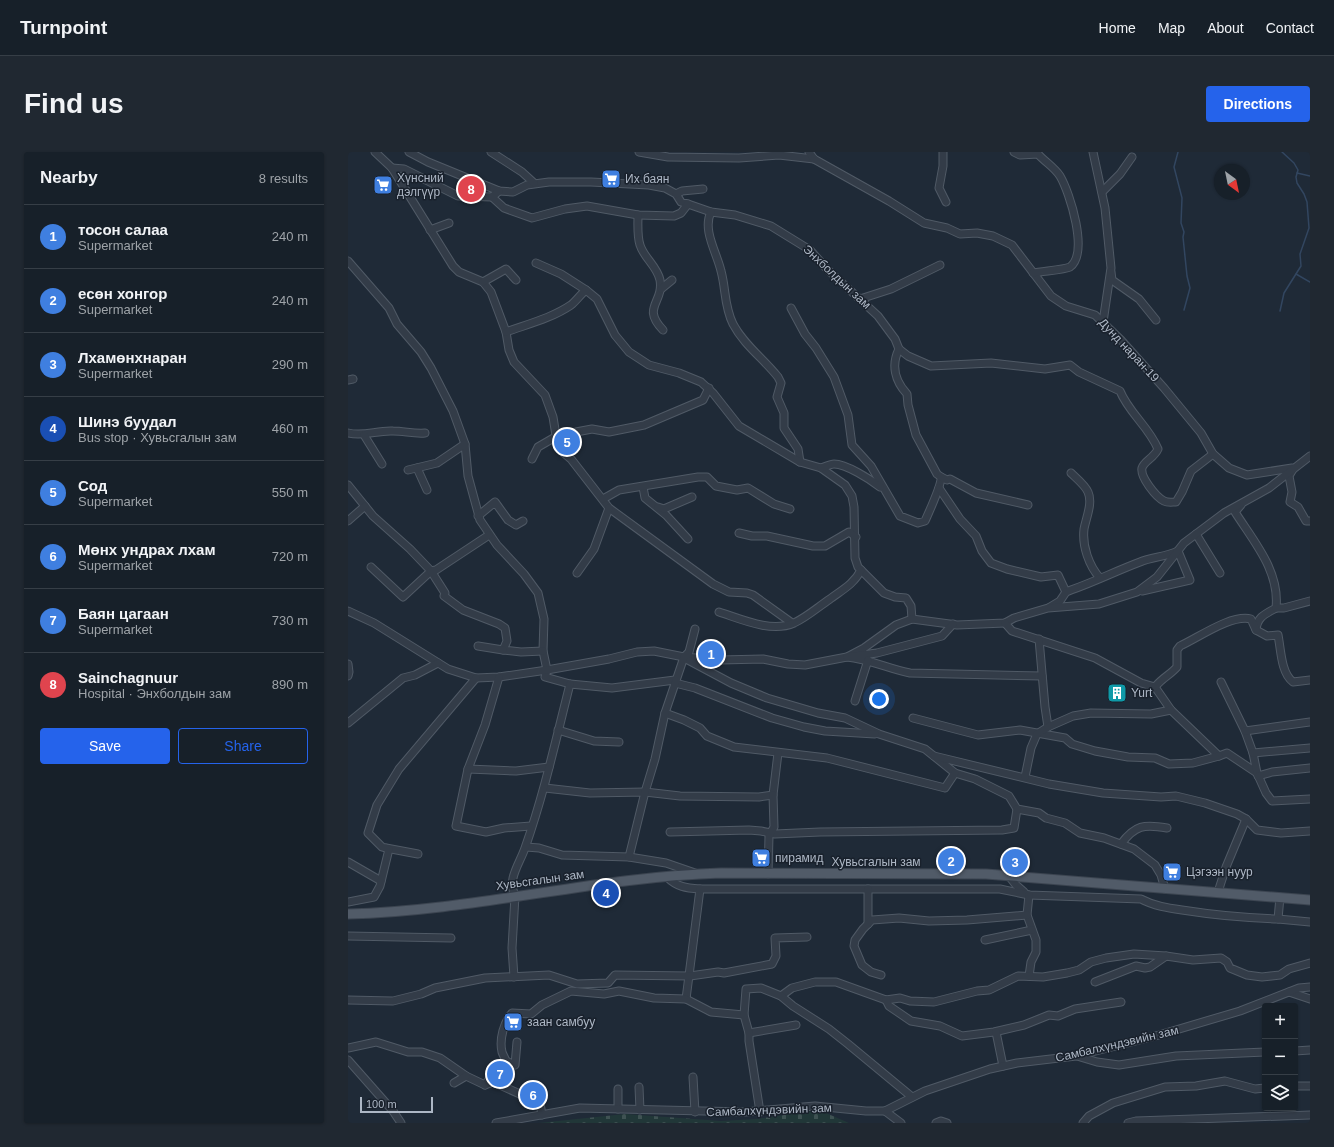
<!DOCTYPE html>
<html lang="en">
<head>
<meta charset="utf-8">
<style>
	:root { --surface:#172029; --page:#202831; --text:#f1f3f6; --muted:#9ea3a8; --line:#363e46; --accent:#2563eb }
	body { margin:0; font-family:Arial,sans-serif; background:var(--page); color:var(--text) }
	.controls { position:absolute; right:12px; bottom:12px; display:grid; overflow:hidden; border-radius:4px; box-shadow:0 1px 3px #0004 }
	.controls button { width:36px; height:36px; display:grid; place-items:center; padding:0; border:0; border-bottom:1px solid var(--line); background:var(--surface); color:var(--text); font:20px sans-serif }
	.compass { position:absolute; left:866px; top:12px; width:36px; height:36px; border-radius:50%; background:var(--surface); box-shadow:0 1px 3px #0004; rotate:147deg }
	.scale { position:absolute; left:12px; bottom:10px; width:73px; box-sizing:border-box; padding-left:4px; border:2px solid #adb7c5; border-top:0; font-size:11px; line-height:14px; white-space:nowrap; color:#adb7c5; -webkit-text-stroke:3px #19212c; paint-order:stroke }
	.you { position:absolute; left:531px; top:547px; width:14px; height:14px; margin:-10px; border:3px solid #fff; border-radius:50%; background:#1a73e8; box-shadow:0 0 0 6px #1a73e833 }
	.badge { display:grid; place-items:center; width:26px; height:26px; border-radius:50%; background:var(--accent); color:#fff; font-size:13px; font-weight:700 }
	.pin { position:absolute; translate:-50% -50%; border:2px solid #fff; box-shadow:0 1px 4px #0006 }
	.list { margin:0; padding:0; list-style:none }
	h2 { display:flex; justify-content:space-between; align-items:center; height:52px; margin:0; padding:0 16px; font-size:17px }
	h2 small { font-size:13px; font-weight:400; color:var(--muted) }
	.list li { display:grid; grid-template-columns:26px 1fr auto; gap:12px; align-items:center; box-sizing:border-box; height:64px; padding:0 16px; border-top:1px solid var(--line) }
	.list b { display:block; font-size:15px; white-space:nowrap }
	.list p { margin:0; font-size:13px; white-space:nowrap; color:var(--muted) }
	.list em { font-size:13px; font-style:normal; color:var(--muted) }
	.actions { display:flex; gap:8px; padding:12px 16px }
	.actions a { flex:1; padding:9px 0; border:1px solid var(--accent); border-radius:4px; text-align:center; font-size:14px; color:var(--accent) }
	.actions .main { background:var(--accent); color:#fff }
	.icon { flex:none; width:22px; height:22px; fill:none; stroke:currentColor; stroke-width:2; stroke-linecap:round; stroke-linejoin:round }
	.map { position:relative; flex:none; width:962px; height:971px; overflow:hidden; border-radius:4px }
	header { display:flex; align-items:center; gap:24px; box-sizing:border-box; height:56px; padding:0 20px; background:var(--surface); border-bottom:1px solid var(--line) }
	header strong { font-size:19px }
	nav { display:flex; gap:22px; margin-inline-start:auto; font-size:14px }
	.intro { display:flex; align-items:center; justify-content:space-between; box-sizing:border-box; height:96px; padding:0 24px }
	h1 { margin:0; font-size:28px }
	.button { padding:10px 18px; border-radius:4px; background:var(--accent); color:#fff; font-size:14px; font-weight:700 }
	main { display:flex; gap:24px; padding:0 24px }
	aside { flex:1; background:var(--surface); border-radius:4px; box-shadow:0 1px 3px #0004 }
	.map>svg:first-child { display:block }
	.cemetery { fill:url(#cemetery-stones) }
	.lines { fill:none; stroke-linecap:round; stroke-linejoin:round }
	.stream { stroke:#324660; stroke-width:1.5 }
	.minor-casing { stroke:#505a66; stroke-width:9 }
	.major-casing { stroke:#3c4551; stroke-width:11 }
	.minor { stroke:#333c48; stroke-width:7 }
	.major { stroke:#515b68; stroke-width:9 }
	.labels { text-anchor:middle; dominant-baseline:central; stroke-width:3; stroke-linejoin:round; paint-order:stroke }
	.poi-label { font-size:12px; fill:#adb7c5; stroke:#19212c; text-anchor:start }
	.street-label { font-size:12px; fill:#adb7c5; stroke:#19212c }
</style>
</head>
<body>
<header>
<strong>Turnpoint</strong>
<nav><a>Home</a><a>Map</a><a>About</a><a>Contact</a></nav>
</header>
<div class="intro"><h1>Find us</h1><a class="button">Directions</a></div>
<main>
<aside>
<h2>Nearby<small>8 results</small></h2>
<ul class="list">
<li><span class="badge" style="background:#3f7fe0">1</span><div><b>тосон салаа</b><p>Supermarket</p></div><em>240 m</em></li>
<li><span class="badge" style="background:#3f7fe0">2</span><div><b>есөн хонгор</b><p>Supermarket</p></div><em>240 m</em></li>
<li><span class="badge" style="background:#3f7fe0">3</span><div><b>Лхамөнхнаран</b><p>Supermarket</p></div><em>290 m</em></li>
<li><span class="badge" style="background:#1a4fb4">4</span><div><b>Шинэ буудал</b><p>Bus stop · Хувьсгалын зам</p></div><em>460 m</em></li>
<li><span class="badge" style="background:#3f7fe0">5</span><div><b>Сод</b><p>Supermarket</p></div><em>550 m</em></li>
<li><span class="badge" style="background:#3f7fe0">6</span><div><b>Мөнх ундрах лхам</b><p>Supermarket</p></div><em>720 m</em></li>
<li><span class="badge" style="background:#3f7fe0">7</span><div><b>Баян цагаан</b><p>Supermarket</p></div><em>730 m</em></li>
<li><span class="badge" style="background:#e0444e">8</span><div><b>Sainchagnuur</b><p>Hospital · Энхболдын зам</p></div><em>890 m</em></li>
</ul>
<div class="actions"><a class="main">Save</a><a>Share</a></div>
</aside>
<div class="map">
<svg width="962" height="971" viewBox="0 0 962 971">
	<defs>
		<pattern id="cemetery-stones" width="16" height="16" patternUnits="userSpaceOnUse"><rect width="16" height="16" fill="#213738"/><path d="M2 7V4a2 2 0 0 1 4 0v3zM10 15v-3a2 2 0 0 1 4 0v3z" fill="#3f5253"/></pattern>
	</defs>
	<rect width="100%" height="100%" fill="#1f2a37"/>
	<!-- cemetery -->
	<path class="cemetery" d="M471,958L501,971H191L277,962L373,969L408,967Z"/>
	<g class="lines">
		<!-- stream -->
		<g class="stream">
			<path d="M830,0L826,15L834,46L833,71L836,80L835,85L839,124L842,136L836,158"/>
			<path d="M949,21L962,24"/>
			<path d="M948,122L962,130"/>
			<path d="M932,159L936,141L953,114L952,102L961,76L959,50L956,42L949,31L948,25L950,18L946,11L934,0"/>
		</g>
		<defs>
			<g id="minor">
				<path d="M27,0L44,16L105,114L111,120L135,130L143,140L158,180L161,198L166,210L197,243L205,265L210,296L223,307L261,356L365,432L381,440L399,441L405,443L444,471"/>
				<path d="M61,0L80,10L151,39L165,40L179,33L201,30H243L301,33L317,36L328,42L333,50L340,52L363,60L387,63L423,74L462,98L479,117L530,164L547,187L551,197L560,204L583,214L643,211L697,217L722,213L731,220L772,239C781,261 801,275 810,297C806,306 796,309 794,316C792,325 808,345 816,349C820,351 824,350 828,350L834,340L843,319L865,302"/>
				<path d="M143,0L174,20L186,31"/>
				<path d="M291,0L320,5L391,6L431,3L466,7"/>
				<path d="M461,0L466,7L541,49L576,71L599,76L612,82L629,81L645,84L664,93L703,144L718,154L747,163L773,188L816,236L853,281L865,302L881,316L899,323L944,316"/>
				<path d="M595,0V14L591,36L598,50"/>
				<path d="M666,0L672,3L690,2C697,10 706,15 712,24C722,41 741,101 722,115C716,118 694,119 685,121"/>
				<path d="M745,0L757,56L763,116L755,170"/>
				<path d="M44,16L56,17L110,44L144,45"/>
				<path d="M151,39L144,45L156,56L184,66L217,57L239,54L290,63L326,64L333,61L340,52"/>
				<path d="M754,40L772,22L784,5"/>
				<path d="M328,42L334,39L355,37"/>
				<path d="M363,60C354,78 369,101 373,119C378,137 376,154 385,172C396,193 416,207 430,225L433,231L429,245L436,261V276L450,297L452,310"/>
				<path d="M290,63C290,72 289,84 292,93C296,106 309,114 312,128C316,151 293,155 315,178"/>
				<path d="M82,78L101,71"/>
				<path d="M0,109L41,156L49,172L73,200L83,216L105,259L117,292L120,324L132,368L149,393L176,422L190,441L196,467L195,499L199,518L197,525L222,532L264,536L327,528"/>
				<path d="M188,111L213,122L238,138L249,147L267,183L281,200L301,213L331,221L353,230L365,241L391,274L452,310L473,316L497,333L504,344L506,355L507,406L510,415L536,441L547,445L558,446L563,454L564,467"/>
				<path d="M763,120L764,128L791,147L808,168"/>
				<path d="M135,130L158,117L168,128"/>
				<path d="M313,137L324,128"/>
				<path d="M512,147L543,137L592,113"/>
				<path d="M443,156L457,182L468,196L486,225L500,263L504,293L523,314L552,364L570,371L577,369C581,360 594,332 593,325L589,322L568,283L560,253L559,242C547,229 543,213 551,197"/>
				<path d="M158,180C180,172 204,166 223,153C227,150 233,142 238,138"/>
				<path d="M0,228L5,227"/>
				<path d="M0,281C16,285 29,278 45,279C56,279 66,282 77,281"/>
				<path d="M16,283L34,312"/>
				<path d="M184,307L190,295L209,284L222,283L228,280L244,277L261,280L296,273L355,248L361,236"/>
				<path d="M69,316L79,338"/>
				<path d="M473,316C477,315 482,312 486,312C498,312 522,327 532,335"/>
				<path d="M60,318L89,311L117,292"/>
				<path d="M944,319L941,324L944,340L942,350L950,355L958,369H962"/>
				<path d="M723,321C728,326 737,333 740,340C745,351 738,366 736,377C734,394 741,414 752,426"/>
				<path d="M593,325L599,328L602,327L628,341L680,353"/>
				<path d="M0,333L25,364L62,397L83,419L55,445L23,415"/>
				<path d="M295,335L297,346L318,363L340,387"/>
				<path d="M591,336L612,367L628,384L634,399L643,411L659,417L693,425L710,423L718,440"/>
				<path d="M255,347L271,338L350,325H359L368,334L389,338L400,336L426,352L442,357"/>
				<path d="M893,353L887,360C906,390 932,419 928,456C917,462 909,465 908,478L919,484L930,483C933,498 933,521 945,530L962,528"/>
				<path d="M310,355L316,357L344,345"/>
				<path d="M130,364L147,350L160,368L168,373L175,369"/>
				<path d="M0,369L17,354"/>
				<path d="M391,381L404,384H419L465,394H477L501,380L508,385"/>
				<path d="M848,382L872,421"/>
				<path d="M141,383L88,418L83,419L97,441L96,444L115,458L151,472L157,476L159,489L155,498L173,500L195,499"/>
				<path d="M229,421L246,397L261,356"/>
				<path d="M702,455L712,449L718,440L723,438C746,430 768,419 792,410C804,405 817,405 830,399L842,428L794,439"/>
				<path d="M928,456H936L962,449"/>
				<path d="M0,459L26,471L100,517L128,526L151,525L199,518L261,507L289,500L306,499L336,505L372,508L415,507L440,512L457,513L499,505L516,496L548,473L564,467L609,473L657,471L666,466L700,456L751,452L789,440L809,425L836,391L876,361L921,336L962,304"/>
				<path d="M371,460C393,467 423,481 446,471C459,465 470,455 482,447C494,438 506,432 513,418"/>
				<path d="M657,471L664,479L747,506L793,531L807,535L823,558L871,604L879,601L909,621L918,641L924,649L962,647"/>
				<path d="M605,472L594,484L529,501L499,505C521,507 541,517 562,521L694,524"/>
				<path d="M691,487L697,555L700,575"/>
				<path d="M130,494L155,498"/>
				<path d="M338,507L383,531L419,546L470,561L497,566L531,582L577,597L607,621L627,627L661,644L669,657L691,661L698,666L717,671L732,681L756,686L786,697L807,713L813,723L817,737"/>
				<path d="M0,512L1,520L0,524"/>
				<path d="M151,525L137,573L120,617L108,674L138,680L156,676L183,674"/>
				<path d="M873,530L897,579L905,601L909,621"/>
				<path d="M327,531L347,536L424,566L456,575L477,579L527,582"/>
				<path d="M807,535C814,526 822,523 829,515V498L832,494C850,486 883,462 903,467L908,478"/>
				<path d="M507,549L520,508"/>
				<path d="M317,561L336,568L352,576L359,584L386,595L479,606L597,636L607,621"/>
				<path d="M565,566L630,583L672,578L717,586L724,592L747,599L780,605L807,606L821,612L845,611L871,604"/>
				<path d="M0,571L55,526L67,523L90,511"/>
				<path d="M210,578L246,589L271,590"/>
				<path d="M897,579L962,570"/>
				<path d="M905,601L962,596"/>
				<path d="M586,604L701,632L755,641L813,645L828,644L857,651L889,662L898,667L909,678L933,681L962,679"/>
				<path d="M120,617L168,619L201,615"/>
				<path d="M910,624L924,620L962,616"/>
				<path d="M677,625L683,596L689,582L700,575L725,564L743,561L803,562L823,558"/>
				<path d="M197,636L242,641L297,640L332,644L411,645L425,643L430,601"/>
				<path d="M322,680L401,678L413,679L427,682L472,680L654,678L666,676L669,657"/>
				<path d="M773,692C787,673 796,672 819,676"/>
				<path d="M178,695L191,696L214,703L281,705L318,711L350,722"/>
				<path d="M38,696L70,702"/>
				<path d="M281,705L297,640L307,607L317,561L336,505L341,500L347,477"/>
				<path d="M0,710L33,729"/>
				<path d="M420,722L421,684L426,675L425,643"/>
				<path d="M661,724L668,733L676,740"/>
				<path d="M319,725C329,735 338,736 352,737L338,847"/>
				<path d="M352,737H652L681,743L793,747C806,754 820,756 834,758C866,763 898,766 930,767L932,745"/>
				<path d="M520,737V772"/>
				<path d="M870,740L878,715L898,667"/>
				<path d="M681,743L679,763L688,788V800L683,810L681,824"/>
				<path d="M0,750L26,745L32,734L41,697L34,695L20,681L29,653L51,617L128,526"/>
				<path d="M930,767L962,770"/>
				<path d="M0,784L103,786"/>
				<path d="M637,788L684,778"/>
				<path d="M533,823L523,820L514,813L506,794L507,788L515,777L524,768L551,766L581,769L619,768L679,763"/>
				<path d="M166,825L164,796L167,744C159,727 171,713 177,696C196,642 208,587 222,532"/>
				<path d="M747,830L788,814L797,816L802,815L818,804L845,808L873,806L879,810L882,816L899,823L914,825L932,823L941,817L962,811"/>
				<path d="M941,840L962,847"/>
				<path d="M433,844L444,836L467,830H488L538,848L552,846L562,849L586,850L629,839L641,838L670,824L695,825L719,821L731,818L743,810L758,806L786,802L818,804"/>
				<path d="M0,848L45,849L73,842L87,836L137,826L201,823L229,832L260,831L267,823L342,824L370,820L376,821L424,812L428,804L427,786L459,785"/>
				<path d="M538,848L541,854L563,869L592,874L614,884L646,880L676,873L701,863L710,864L727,857L773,850"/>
				<path d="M648,880L655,914"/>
				<path d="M401,881L448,873"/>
				<path d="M0,896L28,890L60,900H74L92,906L118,924L137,933L145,930L192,951L194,963"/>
				<path d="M947,899L962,898"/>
				<path d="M729,904L749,910L771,913L828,904L917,900"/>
				<path d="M0,908L45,959L53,971"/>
				<path d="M158,909L167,913L169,890"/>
				<path d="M345,925L347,960"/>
				<path d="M106,931L118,924"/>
				<path d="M137,933L147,919L158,909C157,906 155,903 154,900C151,887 156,870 164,861L183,862L194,853L223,839L256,842L271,839L306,846L338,847L363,860L396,863"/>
				<path d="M947,934H962"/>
				<path d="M291,935L292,958"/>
				<path d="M270,937V957"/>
				<path d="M537,959L553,971"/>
				<path d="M412,960L401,889V881L396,863L398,837L413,836L433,844L445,854L481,877L500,892L564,945"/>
				<path d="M148,971L232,956L397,960L467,954L518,959H537L577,939L642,917L669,911L728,904L811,883L892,859L951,836L962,835"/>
				<path d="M588,971L593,969L599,971"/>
				<path d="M735,971L741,964L765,951L817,935L848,934L877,929L907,937L917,936"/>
				<path d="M780,971L788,969L962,963"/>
			</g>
			<path id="major" d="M0,762C125,759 248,725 373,721L638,722L962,748"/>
		</defs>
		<!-- minor casing -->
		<use href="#minor" class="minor-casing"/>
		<!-- major casing -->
		<use href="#major" class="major-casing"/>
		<!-- minor -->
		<use href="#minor" class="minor"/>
		<!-- major -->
		<use href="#major" class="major"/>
	</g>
	<!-- icons -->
	<defs>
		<symbol id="supermarket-square" viewBox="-11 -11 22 22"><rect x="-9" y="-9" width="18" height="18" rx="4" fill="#3f7fe0" stroke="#19212c"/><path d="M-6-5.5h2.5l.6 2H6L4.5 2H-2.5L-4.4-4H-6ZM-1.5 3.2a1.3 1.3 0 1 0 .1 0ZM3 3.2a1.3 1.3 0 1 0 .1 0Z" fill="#fff"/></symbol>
		<symbol id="building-square" viewBox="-11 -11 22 22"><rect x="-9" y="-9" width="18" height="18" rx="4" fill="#0f9aa8" stroke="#19212c"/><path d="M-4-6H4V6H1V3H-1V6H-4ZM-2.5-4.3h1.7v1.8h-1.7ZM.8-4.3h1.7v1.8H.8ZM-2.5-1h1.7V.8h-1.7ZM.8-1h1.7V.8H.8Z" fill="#fff"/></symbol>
	</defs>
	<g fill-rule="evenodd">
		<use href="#supermarket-square" x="252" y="16" width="22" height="22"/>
		<use href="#supermarket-square" x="24" y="22" width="22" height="22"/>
		<use href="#building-square" x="758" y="530" width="22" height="22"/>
		<use href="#supermarket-square" x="402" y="695" width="22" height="22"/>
		<use href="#supermarket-square" x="813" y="709" width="22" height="22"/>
		<use href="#supermarket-square" x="154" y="859" width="22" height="22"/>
	</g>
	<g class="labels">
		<!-- poi labels -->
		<g class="poi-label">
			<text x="49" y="26">Хүнсний<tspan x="49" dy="14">дэлгүүр</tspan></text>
			<text x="277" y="27">Их баян</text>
			<text x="783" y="541">Yurt</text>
			<text x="427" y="706">пирамид</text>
			<text x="838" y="720">Цэгээн нуур</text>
			<text x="179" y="870">заан самбуу</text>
		</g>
		<!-- street labels -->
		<g class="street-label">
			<text transform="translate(489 125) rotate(43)">Энхболдын зам</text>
			<text transform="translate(781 198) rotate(47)">Дунд наран-19</text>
			<text x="528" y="710">Хувьсгалын зам</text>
			<text transform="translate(192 728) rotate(-8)">Хувьсгалын зам</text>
			<text transform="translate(769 892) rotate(-13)">Самбалхүндэвийн зам</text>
			<text transform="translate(421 958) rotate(-2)">Самбалхүндэвийн зам</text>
		</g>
	</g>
</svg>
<div class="controls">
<button>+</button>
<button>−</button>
<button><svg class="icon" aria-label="layers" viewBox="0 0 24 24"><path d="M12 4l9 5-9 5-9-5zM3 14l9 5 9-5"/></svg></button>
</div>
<svg class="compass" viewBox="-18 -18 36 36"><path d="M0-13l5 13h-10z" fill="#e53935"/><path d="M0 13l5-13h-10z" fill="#9ea3a8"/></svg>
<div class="scale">100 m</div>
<div class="you"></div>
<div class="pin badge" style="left:363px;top:502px;background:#3f7fe0">1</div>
<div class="pin badge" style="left:603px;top:709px;background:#3f7fe0">2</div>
<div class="pin badge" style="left:667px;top:710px;background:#3f7fe0">3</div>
<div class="pin badge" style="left:258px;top:741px;background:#1a4fb4">4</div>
<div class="pin badge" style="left:219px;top:290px;background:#3f7fe0">5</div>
<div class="pin badge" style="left:185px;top:943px;background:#3f7fe0">6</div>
<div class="pin badge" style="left:152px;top:922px;background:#3f7fe0">7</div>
<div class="pin badge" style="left:123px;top:37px;background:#e0444e">8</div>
</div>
</main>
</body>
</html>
